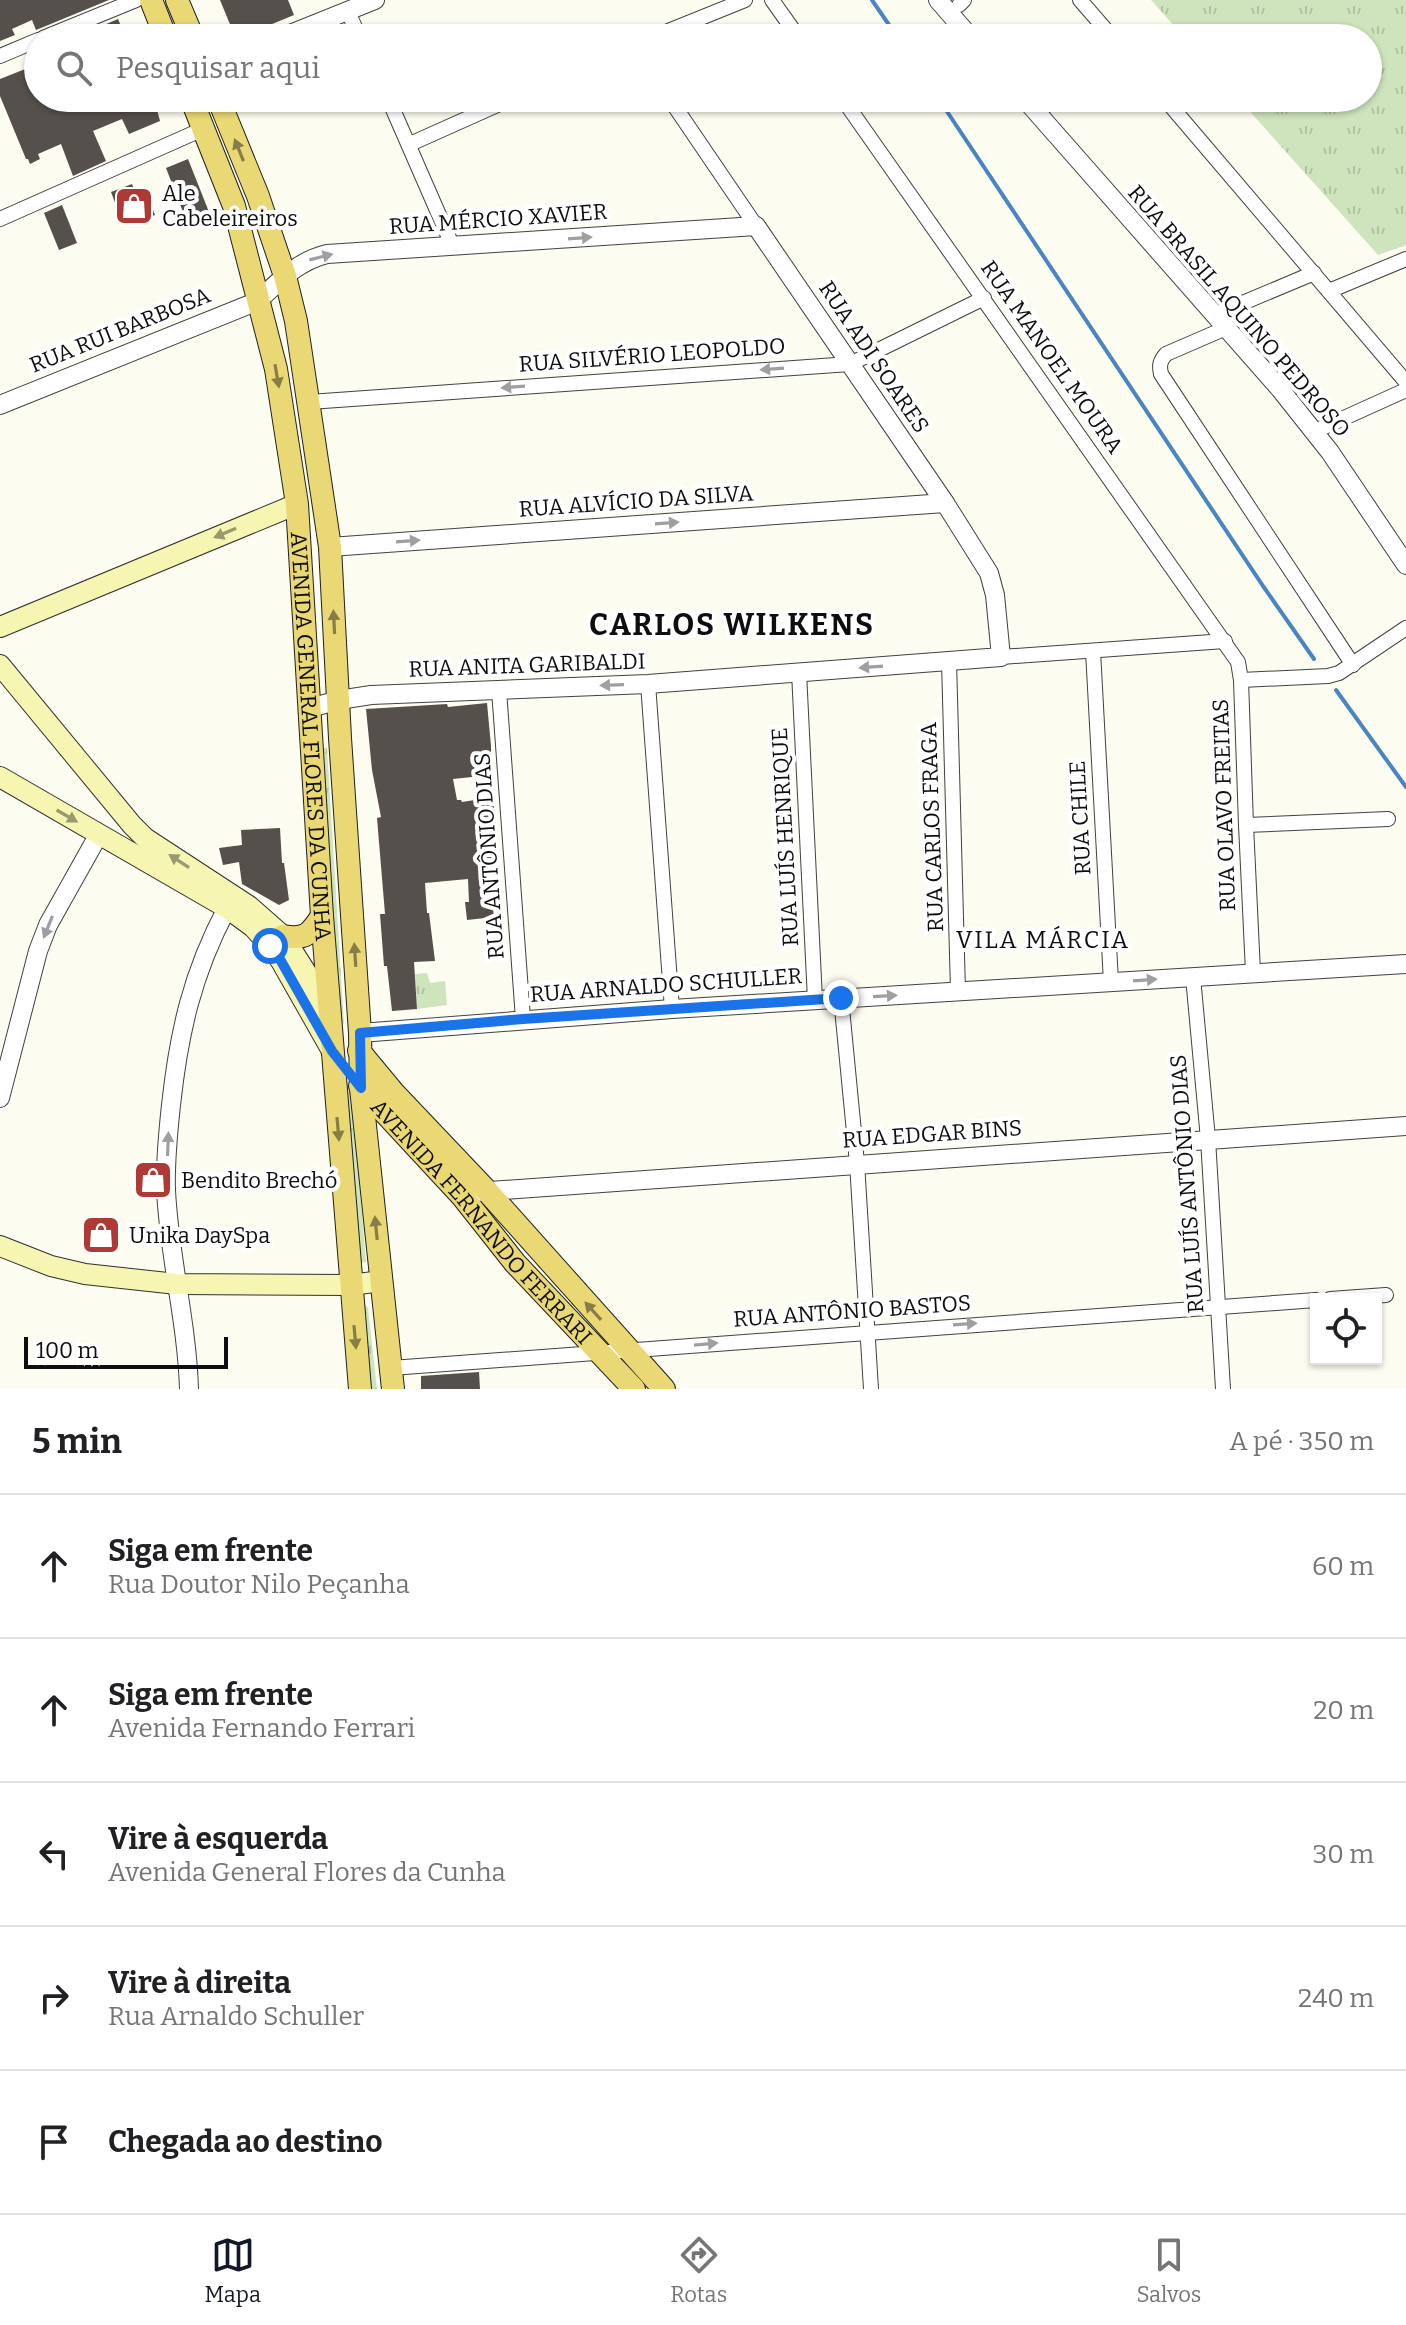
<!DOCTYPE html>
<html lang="pt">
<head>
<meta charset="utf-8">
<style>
	:root { --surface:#fff; --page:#f2f2f2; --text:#202124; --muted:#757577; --line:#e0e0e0; --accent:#111827 }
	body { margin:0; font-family:Bitter,serif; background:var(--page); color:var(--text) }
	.controls { position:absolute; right:24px; bottom:24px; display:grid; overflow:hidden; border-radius:0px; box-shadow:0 2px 6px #0004 }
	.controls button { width:72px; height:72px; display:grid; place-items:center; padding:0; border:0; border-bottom:2px solid var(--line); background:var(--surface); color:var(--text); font:40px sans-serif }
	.scale { position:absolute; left:24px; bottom:20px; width:204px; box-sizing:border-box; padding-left:8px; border:4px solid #0e0e0e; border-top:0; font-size:22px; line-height:28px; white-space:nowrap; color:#0e0e0e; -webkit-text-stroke:6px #fff; paint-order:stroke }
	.stop { position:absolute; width:24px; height:24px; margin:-18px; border:6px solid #1a73e8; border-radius:50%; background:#fff }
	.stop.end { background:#1a73e8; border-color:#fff; box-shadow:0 2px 8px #0008 }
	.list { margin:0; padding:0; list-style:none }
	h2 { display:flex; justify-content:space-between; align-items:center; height:104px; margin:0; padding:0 32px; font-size:34px }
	h2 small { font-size:26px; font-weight:400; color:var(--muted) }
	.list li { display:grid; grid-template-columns:52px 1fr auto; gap:24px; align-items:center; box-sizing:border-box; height:144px; padding:0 32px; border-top:2px solid var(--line) }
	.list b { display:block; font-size:30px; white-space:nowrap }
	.list p { margin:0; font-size:26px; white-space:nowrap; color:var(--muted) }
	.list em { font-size:26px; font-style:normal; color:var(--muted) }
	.icon { flex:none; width:44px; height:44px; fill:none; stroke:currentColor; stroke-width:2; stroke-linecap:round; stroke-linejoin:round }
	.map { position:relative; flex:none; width:1406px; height:1389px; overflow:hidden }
	.search { position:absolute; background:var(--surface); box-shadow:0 2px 6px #0004; left:24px; right:24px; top:24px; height:88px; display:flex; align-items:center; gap:20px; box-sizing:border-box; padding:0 28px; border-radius:44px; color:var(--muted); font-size:30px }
	.sheet { height:824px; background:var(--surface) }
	nav { display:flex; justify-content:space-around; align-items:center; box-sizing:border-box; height:112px; border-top:2px solid var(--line); background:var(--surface); font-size:22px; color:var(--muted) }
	nav a { display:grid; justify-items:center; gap:4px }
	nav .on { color:var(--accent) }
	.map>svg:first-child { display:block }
	.grass { fill:url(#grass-tufts) }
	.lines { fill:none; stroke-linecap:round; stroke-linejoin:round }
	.stream { stroke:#4985bf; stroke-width:4 }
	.building { fill:#55504b }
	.minor-casing { stroke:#414141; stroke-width:16 }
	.tertiary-casing { stroke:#414141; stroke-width:20 }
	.secondary-casing { stroke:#303030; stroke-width:22 }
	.primary-casing { stroke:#1f1f1f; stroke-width:24 }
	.minor { stroke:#fff; stroke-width:14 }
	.tertiary { stroke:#fff; stroke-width:18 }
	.secondary { stroke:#f6f5b2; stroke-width:20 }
	.primary { stroke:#ead874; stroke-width:22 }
	.oneway { fill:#877d46 }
	.oneway2 { fill:#9f9f9f }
	.oneway3 { fill:#999970 }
	.route { stroke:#1a73e8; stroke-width:10 }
	.labels { text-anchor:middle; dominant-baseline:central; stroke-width:8; stroke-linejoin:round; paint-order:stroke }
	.poi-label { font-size:22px; fill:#0e0e0e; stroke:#fff; text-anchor:start }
	.street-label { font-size:22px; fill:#0e0e0e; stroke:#fff }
	.neighbourhood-label { font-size:24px; letter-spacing:2px; fill:#0e0e0e; stroke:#fff }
	.district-label { font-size:30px; font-weight:bold; letter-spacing:2px; fill:#0e0e0e; stroke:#fff }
</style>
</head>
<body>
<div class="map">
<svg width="1406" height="1389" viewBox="0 0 1406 1389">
	<defs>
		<pattern id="grass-tufts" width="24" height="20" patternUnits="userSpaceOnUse" patternTransform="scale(2)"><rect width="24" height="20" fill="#cee4bd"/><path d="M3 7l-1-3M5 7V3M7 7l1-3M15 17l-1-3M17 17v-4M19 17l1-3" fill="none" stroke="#b0c2a1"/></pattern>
	</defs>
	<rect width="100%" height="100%" fill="#fdfcf0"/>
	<!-- grass -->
	<g class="grass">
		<path d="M1151,0H1406V245L1378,255L1238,98H1368V38H1185Z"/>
		<path d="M319,748H327L344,1024L335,1013Z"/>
		<path d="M427,973L430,983L445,981L447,1005L417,1009L415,974Z"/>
		<path d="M342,1089L352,1093L366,1262L357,1263Z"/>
		<path d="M358,1296L368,1308L377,1389H369Z"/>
	</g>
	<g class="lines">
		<!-- stream -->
		<g class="stream">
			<path d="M872,0L898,38"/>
			<path d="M938,98L1263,586L1314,659"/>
			<path d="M1336,690L1406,787"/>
		</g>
	</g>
	<!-- building -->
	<g class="building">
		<path d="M0,0H109L36,30L32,20L12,29L15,35L0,41Z"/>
		<path d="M220,0H288L294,15L238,38L236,33L234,34Z"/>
		<path d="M118,19L126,38H73Z"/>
		<path d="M38,64V98H154L160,121L129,134L122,119L93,131L106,161L73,176L61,144L38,154L40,159L30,164L28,159H26L0,96V79Z"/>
		<path d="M188,159L209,212L191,219L187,210L183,212L166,168Z"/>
		<path d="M132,184L139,202L148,198L155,215L134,223L128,210L119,213L111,192Z"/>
		<path d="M62,205L77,243L59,250L44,213Z"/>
		<path d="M487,703L491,746V775L453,779L457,800H461L462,802L494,797V841L497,858H483L487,901H492L494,917L467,920L465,902H469L468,879L425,883L427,913H429L435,961L414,962L417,1009L392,1011L387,966H384L380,914H385L377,818L381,817L372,770L366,709L447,704L448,707Z"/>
		<path d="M280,828L282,863H284L289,900L279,905L242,884L239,862L223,865L219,848L242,845L241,830Z"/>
		<path d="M479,1372L480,1389H421V1376Z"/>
	</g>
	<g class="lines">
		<defs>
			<g id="minor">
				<path d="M772,0L799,38"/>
				<path d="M1080,0L1113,38"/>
				<path d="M959,5L964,0"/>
				<path d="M348,12L360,38"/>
				<path d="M43,38L136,0"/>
				<path d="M651,38L745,0"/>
				<path d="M0,56L38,40"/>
				<path d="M388,98L453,247"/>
				<path d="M669,98L756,226"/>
				<path d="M842,98L1238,662L1241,680L1246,825L1253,972"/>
				<path d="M1164,98L1406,382"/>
				<path d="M1037,113L1055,98"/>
				<path d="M410,144L513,98"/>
				<path d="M0,219L203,129"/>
				<path d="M1329,291L1406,259"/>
				<path d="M1214,315L1314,273"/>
				<path d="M1226,328L1166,354C1160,361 1159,365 1161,374L1353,665"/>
				<path d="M309,402L850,364L984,298"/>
				<path d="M1313,432L1406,390"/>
				<path d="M1093,651L1111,982"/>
				<path d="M1001,657L1225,641"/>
				<path d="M949,661L958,991"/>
				<path d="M799,672L815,1000"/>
				<path d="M1241,680L1328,676L1339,673L1406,628"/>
				<path d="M648,684L672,1009"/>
				<path d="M499,690L523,1019"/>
				<path d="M1246,825L1388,819"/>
				<path d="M1193,977L1208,1139L1223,1389"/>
				<path d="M841,998L857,1163L871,1389"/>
				<path d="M1330,1299L1386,1295"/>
				<path d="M391,1368L1316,1300"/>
			</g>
			<g id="tertiary">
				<path d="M938,0L971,38"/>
				<path d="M280,38L375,0"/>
				<path d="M1024,98L1280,389L1330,452L1406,565"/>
				<path d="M0,405L258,301C279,281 298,261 327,254L756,226L945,503L989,573L995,595L1001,657L648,684L371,695L339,700L310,708"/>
				<path d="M330,547L945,503"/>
				<path d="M360,1033L672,1009L1406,964"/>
				<path d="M0,1098L38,951L48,925L99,834"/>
				<path d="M476,1192L1406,1126"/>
				<path d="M189,1389C187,1322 169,1256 166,1190C165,1162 168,1133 171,1105C179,1032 192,974 227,908"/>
			</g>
			<g id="secondary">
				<path d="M0,627L297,504"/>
				<path d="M0,665L132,825L145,838L249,906L283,936L328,1007"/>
				<path d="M0,777L227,908L253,927L270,946L281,961L332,1051"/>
				<path d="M0,1246L51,1266L85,1274L177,1284L351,1285L381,1281"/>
			</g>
			<g id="primary">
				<path d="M151,0L166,38"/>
				<path d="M177,0L193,38"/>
				<path id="s1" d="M191,98L234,206L276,369L297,504L322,916L360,1389"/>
				<path d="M218,98L258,196L285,276L296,321L330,547L340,738L360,1033L361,1088L393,1389"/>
				<path d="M283,936C306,940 310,934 322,916"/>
				<path d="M359,1051L393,1092L486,1190L664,1389"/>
				<path id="s2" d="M360,1086L462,1196L515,1263L634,1389"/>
			</g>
		</defs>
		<!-- minor casing -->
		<use href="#minor" class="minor-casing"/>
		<!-- tertiary casing -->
		<use href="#tertiary" class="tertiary-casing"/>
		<!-- secondary casing -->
		<use href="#secondary" class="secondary-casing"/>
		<!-- primary casing -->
		<use href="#primary" class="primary-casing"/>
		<!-- minor -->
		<use href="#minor" class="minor"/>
		<!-- tertiary -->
		<use href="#tertiary" class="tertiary"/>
		<!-- secondary -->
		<use href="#secondary" class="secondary"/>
		<!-- primary -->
		<use href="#primary" class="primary"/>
	</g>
	<!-- one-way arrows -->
	<defs><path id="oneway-solid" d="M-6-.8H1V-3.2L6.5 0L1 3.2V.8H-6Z" transform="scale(2)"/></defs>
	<g class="oneway">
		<use href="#oneway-solid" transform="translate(239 150) rotate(-112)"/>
		<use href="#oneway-solid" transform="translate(277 376) rotate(80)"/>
		<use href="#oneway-solid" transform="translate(334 622) rotate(-93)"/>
		<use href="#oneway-solid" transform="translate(355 955) rotate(-94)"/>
		<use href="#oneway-solid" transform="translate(338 1129) rotate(85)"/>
		<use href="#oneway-solid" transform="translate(376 1228) rotate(-96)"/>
		<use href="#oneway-solid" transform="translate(593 1311) rotate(-132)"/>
		<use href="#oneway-solid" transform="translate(355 1337) rotate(85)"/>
	</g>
	<g class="oneway2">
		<use href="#oneway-solid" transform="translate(580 238) rotate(-4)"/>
		<use href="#oneway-solid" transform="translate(321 257) rotate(-14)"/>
		<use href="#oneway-solid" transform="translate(772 369) rotate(176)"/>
		<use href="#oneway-solid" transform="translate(513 387) rotate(176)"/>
		<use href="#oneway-solid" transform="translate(667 523) rotate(-4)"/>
		<use href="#oneway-solid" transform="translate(408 541) rotate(-4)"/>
		<use href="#oneway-solid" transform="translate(871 667) rotate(176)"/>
		<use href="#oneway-solid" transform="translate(612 685) rotate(178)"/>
		<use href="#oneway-solid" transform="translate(48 927) rotate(112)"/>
		<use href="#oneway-solid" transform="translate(1145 980) rotate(-4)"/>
		<use href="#oneway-solid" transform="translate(885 996) rotate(-3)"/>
		<use href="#oneway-solid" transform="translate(168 1144) rotate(-88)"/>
		<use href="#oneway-solid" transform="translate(965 1324) rotate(-4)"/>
		<use href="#oneway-solid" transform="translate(706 1344) rotate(-5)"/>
	</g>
	<g class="oneway3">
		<use href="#oneway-solid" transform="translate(225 533) rotate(157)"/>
		<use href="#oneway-solid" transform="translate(67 816) rotate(30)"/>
		<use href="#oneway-solid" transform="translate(179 861) rotate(-147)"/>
	</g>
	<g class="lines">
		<!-- route -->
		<path class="route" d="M270,946L281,961L332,1051L361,1088L360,1033L523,1019L841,998"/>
	</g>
	<!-- icons -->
	<defs>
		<symbol id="shop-square" viewBox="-11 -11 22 22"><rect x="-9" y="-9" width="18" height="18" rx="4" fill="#af3a35" stroke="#fff"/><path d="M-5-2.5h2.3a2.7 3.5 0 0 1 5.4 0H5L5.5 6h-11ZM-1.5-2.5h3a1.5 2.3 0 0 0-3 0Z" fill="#fff"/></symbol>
	</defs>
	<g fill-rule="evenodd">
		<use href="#shop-square" x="112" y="184" width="44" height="44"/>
		<use href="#shop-square" x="131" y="1158" width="44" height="44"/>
		<use href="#shop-square" x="79" y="1213" width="44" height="44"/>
	</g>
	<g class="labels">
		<!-- poi labels -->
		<g class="poi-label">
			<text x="162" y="193">Ale<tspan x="162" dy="25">Cabeleireiros</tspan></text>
			<text x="181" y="1180">Bendito Brechó</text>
			<text x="129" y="1235">Unika DaySpa</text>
		</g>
		<!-- street labels -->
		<g class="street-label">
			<text transform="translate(498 219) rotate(-4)">RUA MÉRCIO XAVIER</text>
			<text transform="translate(1239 311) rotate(49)">RUA BRASIL AQUINO PEDROSO</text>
			<text transform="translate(120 330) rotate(-22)">RUA RUI BARBOSA</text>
			<text transform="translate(652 355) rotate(-4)">RUA SILVÉRIO LEOPOLDO</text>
			<text transform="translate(874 357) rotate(56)">RUA ADI SOARES</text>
			<text transform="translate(1052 357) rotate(55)">RUA MANOEL MOURA</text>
			<text transform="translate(636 501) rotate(-4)">RUA ALVÍCIO DA SILVA</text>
			<text transform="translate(527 665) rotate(-2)">RUA ANITA GARIBALDI</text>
			<text stroke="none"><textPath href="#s1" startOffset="654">AVENIDA GENERAL FLORES DA CUNHA</textPath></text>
			<text transform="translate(1224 805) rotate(-92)">RUA OLAVO FREITAS</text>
			<text transform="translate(1080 818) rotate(-93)">RUA CHILE</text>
			<text transform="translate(932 827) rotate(-92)">RUA CARLOS FRAGA</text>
			<text transform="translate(785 837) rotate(-93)">RUA LUÍS HENRIQUE</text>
			<text transform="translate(489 856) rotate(-94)">RUA ANTÔNIO DIAS</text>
			<text transform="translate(666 985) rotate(-4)">RUA ARNALDO SCHULLER</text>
			<text transform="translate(932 1134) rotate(-4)">RUA EDGAR BINS</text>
			<text transform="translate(1187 1184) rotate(-94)">RUA LUÍS ANTÔNIO DIAS</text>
			<text stroke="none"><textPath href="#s2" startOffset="182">AVENIDA FERNANDO FERRARI</textPath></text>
			<text transform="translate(852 1311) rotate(-4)">RUA ANTÔNIO BASTOS</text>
		</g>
		<!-- neighbourhood labels -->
		<g class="neighbourhood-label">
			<text x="1043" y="940">VILA MÁRCIA</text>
		</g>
		<!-- district labels -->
		<g class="district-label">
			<text x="732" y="625">CARLOS WILKENS</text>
		</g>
	</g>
</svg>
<div class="controls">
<button><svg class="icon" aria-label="locate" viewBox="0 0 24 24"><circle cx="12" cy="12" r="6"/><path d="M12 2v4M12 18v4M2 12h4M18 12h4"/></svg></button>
</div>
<div class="scale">100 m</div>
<div class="stop" style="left:270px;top:946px"></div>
<div class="stop end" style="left:841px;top:998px"></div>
<div class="search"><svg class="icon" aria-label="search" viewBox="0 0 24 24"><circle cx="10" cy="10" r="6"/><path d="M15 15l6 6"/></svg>Pesquisar aqui</div>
</div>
<section class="sheet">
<h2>5 min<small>A pé · 350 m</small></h2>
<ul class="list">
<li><svg class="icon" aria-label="ahead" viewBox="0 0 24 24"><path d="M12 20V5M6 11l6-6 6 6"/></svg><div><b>Siga em frente</b><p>Rua Doutor Nilo Peçanha</p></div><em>60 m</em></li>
<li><svg class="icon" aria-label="ahead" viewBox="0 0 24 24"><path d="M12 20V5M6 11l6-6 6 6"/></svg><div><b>Siga em frente</b><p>Avenida Fernando Ferrari</p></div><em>20 m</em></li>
<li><svg class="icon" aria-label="left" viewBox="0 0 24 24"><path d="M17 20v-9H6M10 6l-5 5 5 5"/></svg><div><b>Vire à esquerda</b><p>Avenida General Flores da Cunha</p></div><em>30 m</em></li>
<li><svg class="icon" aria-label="right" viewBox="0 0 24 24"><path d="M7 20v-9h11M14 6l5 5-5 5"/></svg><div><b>Vire à direita</b><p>Rua Arnaldo Schuller</p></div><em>240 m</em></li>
<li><svg class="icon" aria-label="arrive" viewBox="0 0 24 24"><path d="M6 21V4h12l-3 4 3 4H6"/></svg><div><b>Chegada ao destino</b></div></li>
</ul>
</section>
<nav>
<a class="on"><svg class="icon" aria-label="map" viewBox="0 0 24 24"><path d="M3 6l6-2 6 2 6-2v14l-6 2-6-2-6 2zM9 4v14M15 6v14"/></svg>Mapa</a>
<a><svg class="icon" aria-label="directions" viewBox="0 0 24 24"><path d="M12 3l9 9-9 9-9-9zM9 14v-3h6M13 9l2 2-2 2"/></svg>Rotas</a>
<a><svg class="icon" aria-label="saved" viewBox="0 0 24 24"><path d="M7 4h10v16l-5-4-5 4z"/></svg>Salvos</a>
</nav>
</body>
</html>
